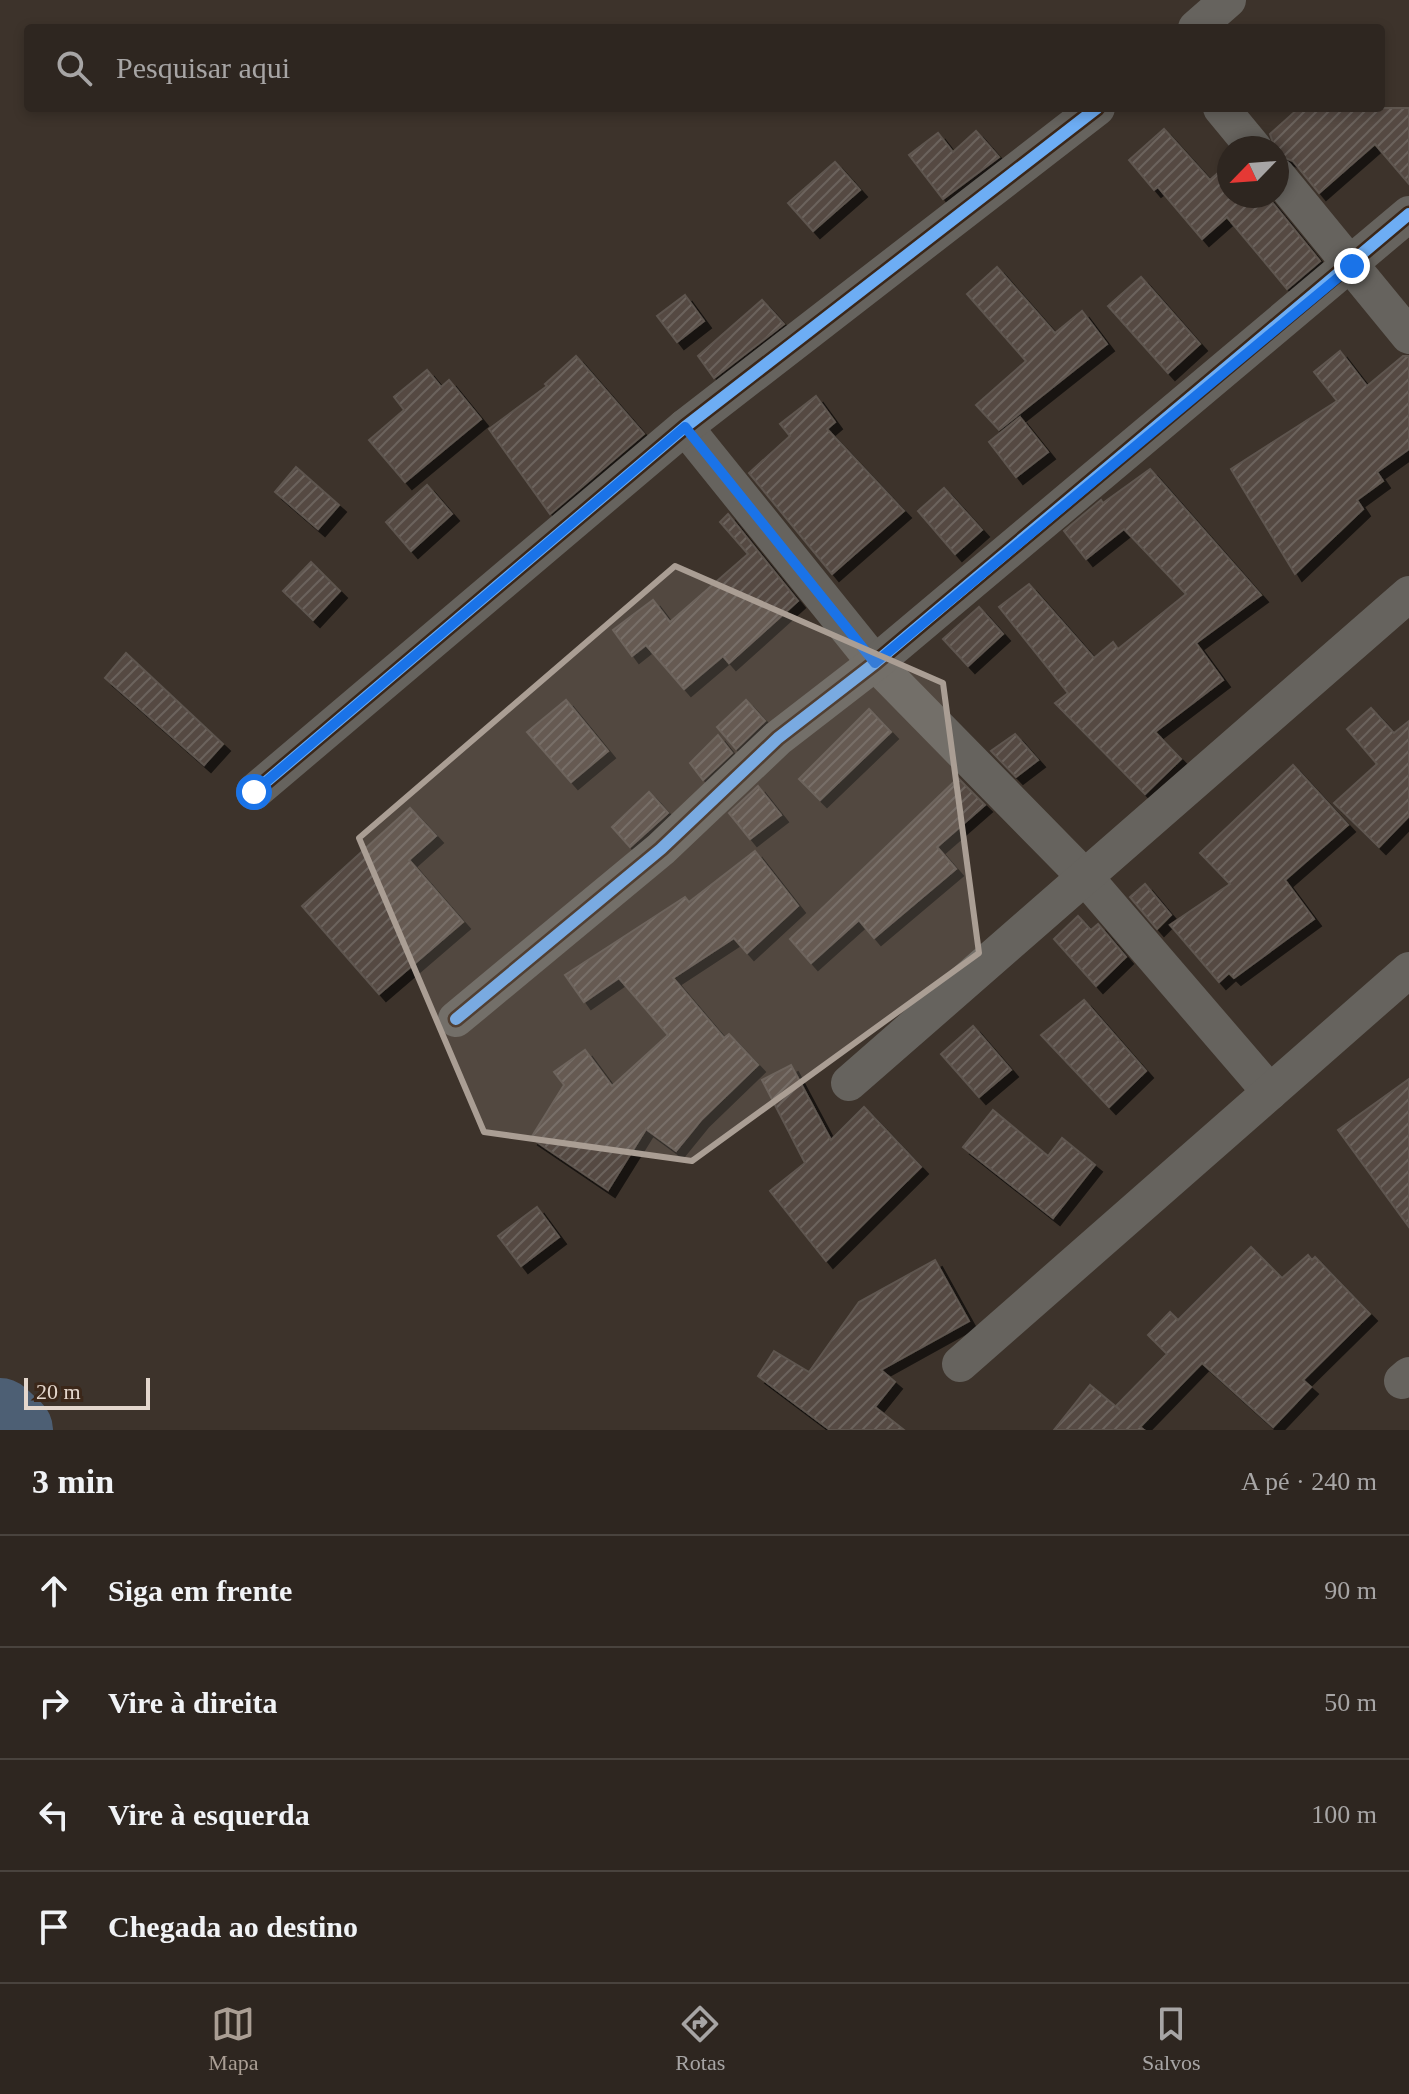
<!DOCTYPE html>
<html lang="pt">
<head>
<meta charset="utf-8">
<style>
	:root { --surface:#2e2620; --page:#362e29; --text:#f1f3f6; --muted:#a7a5a5; --line:#49433e; --accent:#aa9e94 }
	body { margin:0; font-family:"Times New Roman",serif; background:var(--page); color:var(--text) }
	.compass { position:absolute; left:1217px; top:136px; width:72px; height:72px; border-radius:50%; background:var(--surface); box-shadow:0 4px 12px #0003; rotate:245deg }
	.scale { position:absolute; left:24px; bottom:20px; width:126px; box-sizing:border-box; padding-left:8px; border:4px solid #e4d7cd; border-top:0; font-size:22px; line-height:28px; white-space:nowrap; color:#e4d7cd; -webkit-text-stroke:6px #3b2719; paint-order:stroke }
	.stop { position:absolute; width:24px; height:24px; margin:-18px; border:6px solid #1a73e8; border-radius:50%; background:#fff }
	.stop.end { background:#1a73e8; border-color:#fff; box-shadow:0 2px 8px #0008 }
	.list { margin:0; padding:0; list-style:none }
	h2 { display:flex; justify-content:space-between; align-items:center; height:104px; margin:0; padding:0 32px; font-size:34px }
	h2 small { font-size:26px; font-weight:400; color:var(--muted) }
	.list li { display:grid; grid-template-columns:52px 1fr auto; gap:24px; align-items:center; box-sizing:border-box; height:112px; padding:0 32px; border-top:2px solid var(--line) }
	.list b { display:block; font-size:30px; white-space:nowrap }
	.list em { font-size:26px; font-style:normal; color:var(--muted) }
	.icon { flex:none; width:44px; height:44px; fill:none; stroke:currentColor; stroke-width:2; stroke-linecap:round; stroke-linejoin:round }
	.map { position:relative; flex:none; width:1409px; height:1430px; overflow:hidden }
	.search { position:absolute; background:var(--surface); box-shadow:0 4px 12px #0003; left:24px; right:24px; top:24px; height:88px; display:flex; align-items:center; gap:20px; box-sizing:border-box; padding:0 28px; border-radius:8px; color:var(--muted); font-size:30px }
	.sheet { height:552px; background:var(--surface) }
	nav { display:flex; justify-content:space-around; align-items:center; box-sizing:border-box; height:112px; border-top:2px solid var(--line); background:var(--surface); font-size:22px; color:var(--muted) }
	nav a { display:grid; justify-items:center; gap:4px }
	nav .on { color:var(--accent) }
	.map>svg:first-child { display:block }
	.lines { fill:none; stroke-linecap:round; stroke-linejoin:round }
	.river { stroke:#4d5f74; stroke-width:76 }
	.building { fill:url(#building-hatch); stroke:#5f5650; stroke-width:2; filter:url(#shadow) }
	.minor { stroke:#66635e; stroke-width:36 }
	.cycleway-casing { stroke:#3b2719; stroke-width:17 }
	.cycleway { stroke:#6dadf4; stroke-width:12 }
	.route { stroke:#1a73e8; stroke-width:10 }
	.marked { fill:#aa9e94; fill-opacity:0.2; stroke:#aa9e94; stroke-width:6; stroke-linejoin:round }
</style>
</head>
<body>
<div class="map">
<svg width="1409" height="1430" viewBox="0 0 1409 1430">
	<defs>
		<pattern id="building-hatch" width="6" height="6" patternUnits="userSpaceOnUse" patternTransform="scale(2)"><rect width="6" height="6" fill="#544a43"/><path d="M-1 1l2-2M0 6l6-6M5 7l2-2" fill="none" stroke="#6c635d"/></pattern>
		<filter id="shadow"><feDropShadow dx="7" dy="7" stdDeviation="0" flood-color="#0009"/></filter>
	</defs>
	<rect width="100%" height="100%" fill="#3d332b"/>
	<g class="lines">
		<!-- river -->
		<path class="river" d="M0,1416L15,1430"/>
	</g>
	<!-- building -->
	<g class="building">
		<path d="M1299,108H1409V184L1375,144L1319,193L1293,161L1277,155L1270,134Z"/>
		<path d="M1164,129L1210,180L1229,163V196H1267L1320,261L1287,289L1227,217L1202,239L1158,187L1154,190L1129,160Z"/>
		<path d="M976,131L999,157L943,199L909,155L938,133L953,152Z"/>
		<path d="M835,162L860,190L813,231L788,203Z"/>
		<path d="M997,267L1055,333L1082,311L1107,344L999,430L976,405L1026,361L967,294Z"/>
		<path d="M1141,277L1200,344L1168,373L1108,306Z"/>
		<path d="M685,295L704,321L677,342L657,316Z"/>
		<path d="M762,300L784,324L714,378L698,356Z"/>
		<path d="M1340,351L1367,386L1403,356H1409V449L1377,472L1383,481L1357,500L1363,509L1295,574L1231,469L1337,401L1314,372Z"/>
		<path d="M576,356L644,434L550,514L489,429L547,386L545,384Z"/>
		<path d="M427,370L441,387L449,380L481,419L405,482L369,440L404,410L394,397Z"/>
		<path d="M816,396L835,422L827,429L904,511L832,574L749,473L790,436L780,424Z"/>
		<path d="M1020,417L1048,452L1016,477L989,442Z"/>
		<path d="M296,467L339,505L318,529L275,492Z"/>
		<path d="M1150,469L1261,595L1196,643L1223,680L1155,732L1181,759L1145,794L1055,703L1068,693L999,607L1029,584L1094,658L1113,642L1118,649L1186,594L1124,529L1086,559L1064,531L1101,500L1103,503Z"/>
		<path d="M427,485L452,514L411,551L386,522Z"/>
		<path d="M944,488L982,530L955,554L918,511Z"/>
		<path d="M728,514L798,601L729,663L723,656L684,689L646,645L632,656L613,630L653,600L670,622L748,554L720,522Z"/>
		<path d="M311,562L340,591L313,620L283,591Z"/>
		<path d="M979,607L1003,634L968,666L943,639Z"/>
		<path d="M126,653L223,744L204,765L105,678Z"/>
		<path d="M566,700L608,751L571,782L527,732Z"/>
		<path d="M746,700L765,721L736,749L717,727Z"/>
		<path d="M1371,708L1394,733L1409,721V816L1379,847L1334,803L1377,764L1347,729Z"/>
		<path d="M869,709L891,732L820,800L799,779Z"/>
		<path d="M1015,734L1038,760L1016,777L991,751Z"/>
		<path d="M718,735L732,753L703,780L690,763Z"/>
		<path d="M1293,765L1348,825L1285,880L1314,919L1234,978L1229,973L1219,982L1170,925L1230,884L1200,853Z"/>
		<path d="M958,778L985,805L937,847L956,869L874,938L859,920L811,963L790,939Z"/>
		<path d="M758,786L781,815L750,839L729,813Z"/>
		<path d="M649,792L668,813L630,847L612,827Z"/>
		<path d="M410,808L436,836L409,860L463,922L379,994L302,906Z"/>
		<path d="M755,851L798,906L747,953L734,938L673,978L724,1038L729,1034L758,1065L701,1120L676,1151L646,1129L608,1190L531,1138L564,1085L554,1072L585,1050L612,1086L668,1035L619,978L584,1002L565,975L685,897L689,902Z"/>
		<path d="M1145,884L1171,915L1157,929L1130,897Z"/>
		<path d="M1078,916L1091,930L1098,924L1126,957L1096,986L1054,939Z"/>
		<path d="M1084,1000L1146,1071L1109,1107L1041,1035Z"/>
		<path d="M973,1026L1011,1070L979,1097L941,1054Z"/>
		<path d="M791,1065L831,1140L864,1107L921,1167L826,1261L770,1191L805,1163L762,1080Z"/>
		<path d="M1409,1079V1227L1338,1130Z"/>
		<path d="M993,1110L1048,1156L1062,1138L1095,1165L1053,1218L963,1147Z"/>
		<path d="M537,1207L559,1237L521,1266L498,1236Z"/>
		<path d="M1251,1247L1282,1278L1308,1255L1312,1260L1315,1257L1370,1314L1303,1380L1311,1387L1273,1427L1202,1363L1140,1427L1144,1430H1054L1090,1385L1120,1410L1116,1406L1167,1354L1148,1335L1170,1312L1178,1320Z"/>
		<path d="M935,1260L969,1321L881,1370L895,1382L875,1407L904,1430H830L758,1376L774,1351L809,1372L859,1302Z"/>
	</g>
	<g class="lines">
		<!-- minor -->
		<g class="minor">
			<path d="M1196,28L1228,0"/>
			<path d="M1221,108L1254,148"/>
			<path d="M1277,175L1409,336"/>
			<path d="M685,427L875,663L1085,877L1270,1092"/>
			<path d="M254,792L685,427L1097,108"/>
			<path d="M456,1019L661,849L778,738L875,663L1409,214"/>
			<path d="M849,1083L1409,594"/>
			<path d="M960,1364L1409,970"/>
			<path d="M1402,1381L1409,1375"/>
		</g>
		<defs>
			<g id="cycleway">
				<path d="M254,792L685,427L1097,108"/>
				<path d="M456,1019L661,849L778,738L875,663L1409,214"/>
			</g>
		</defs>
		<!-- cycleway casing -->
		<use href="#cycleway" class="cycleway-casing"/>
		<!-- cycleway -->
		<use href="#cycleway" class="cycleway"/>
	</g>
	<g class="lines">
		<!-- route -->
		<path class="route" d="M254,792L685,427L875,663L1352,266"/>
	</g>
	<!-- marked area -->
	<path class="marked" d="M675,566L943,683L979,953L692,1161L484,1132L359,838Z"/>
</svg>
<svg class="compass" viewBox="-18 -18 36 36"><path d="M0-13l5 13h-10z" fill="#e53935"/><path d="M0 13l5-13h-10z" fill="#a7a5a5"/></svg>
<div class="scale">20 m</div>
<div class="stop" style="left:254px;top:792px"></div>
<div class="stop end" style="left:1352px;top:266px"></div>
<div class="search"><svg class="icon" aria-label="search" viewBox="0 0 24 24"><circle cx="10" cy="10" r="6"/><path d="M15 15l6 6"/></svg>Pesquisar aqui</div>
</div>
<section class="sheet">
<h2>3 min<small>A pé · 240 m</small></h2>
<ul class="list">
<li><svg class="icon" aria-label="ahead" viewBox="0 0 24 24"><path d="M12 20V5M6 11l6-6 6 6"/></svg><div><b>Siga em frente</b></div><em>90 m</em></li>
<li><svg class="icon" aria-label="right" viewBox="0 0 24 24"><path d="M7 20v-9h11M14 6l5 5-5 5"/></svg><div><b>Vire à direita</b></div><em>50 m</em></li>
<li><svg class="icon" aria-label="left" viewBox="0 0 24 24"><path d="M17 20v-9H6M10 6l-5 5 5 5"/></svg><div><b>Vire à esquerda</b></div><em>100 m</em></li>
<li><svg class="icon" aria-label="arrive" viewBox="0 0 24 24"><path d="M6 21V4h12l-3 4 3 4H6"/></svg><div><b>Chegada ao destino</b></div></li>
</ul>
</section>
<nav>
<a class="on"><svg class="icon" aria-label="map" viewBox="0 0 24 24"><path d="M3 6l6-2 6 2 6-2v14l-6 2-6-2-6 2zM9 4v14M15 6v14"/></svg>Mapa</a>
<a><svg class="icon" aria-label="directions" viewBox="0 0 24 24"><path d="M12 3l9 9-9 9-9-9zM9 14v-3h6M13 9l2 2-2 2"/></svg>Rotas</a>
<a><svg class="icon" aria-label="saved" viewBox="0 0 24 24"><path d="M7 4h10v16l-5-4-5 4z"/></svg>Salvos</a>
</nav>
</body>
</html>
